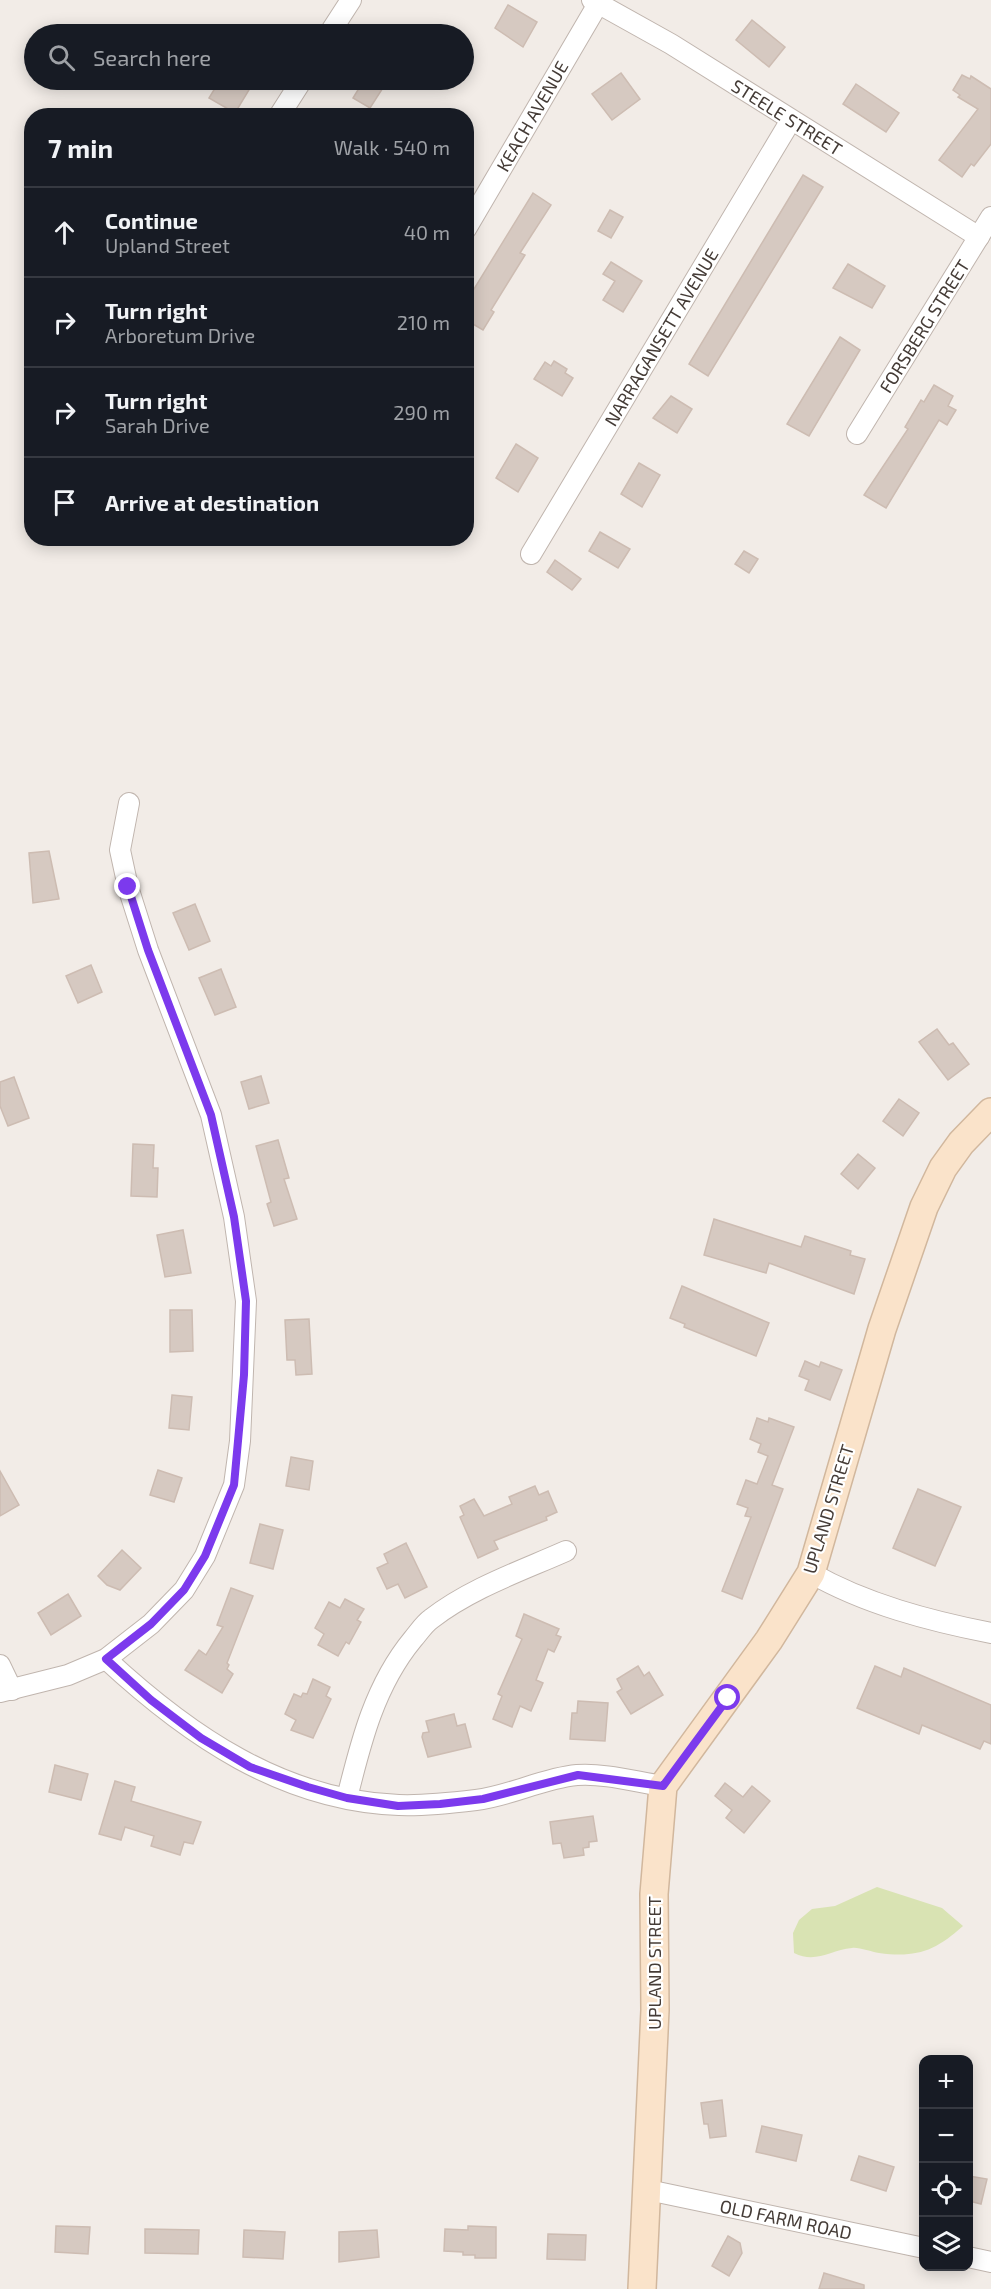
<!DOCTYPE html>
<html lang="en">
<head>
<meta charset="utf-8">
<style>
	:root { --surface:#171b24; --page:#20242c; --text:#f1f3f6; --muted:#9ea1a6; --line:#363941 }
	body { margin:0; font-family:"Exo 2",sans-serif; background:var(--page); color:var(--text) }
	.controls { position:absolute; right:18px; bottom:18px; display:grid; overflow:hidden; border-radius:12px; box-shadow:0 3px 15px #0003 }
	.controls button { width:54px; height:54px; display:grid; place-items:center; padding:0; border:0; border-bottom:2px solid var(--line); background:var(--surface); color:var(--text); font:30px sans-serif }
	.stop { position:absolute; width:18px; height:18px; margin:-14px; border:4px solid #7c3aed; border-radius:50%; background:#fff }
	.stop.end { background:#7c3aed; border-color:#fff; box-shadow:0 2px 6px #0008 }
	.list { margin:0; padding:0; list-style:none }
	h2 { display:flex; justify-content:space-between; align-items:center; height:78px; margin:0; padding:0 24px; font-size:26px }
	h2 small { font-size:20px; font-weight:400; color:var(--muted) }
	.list li { display:grid; grid-template-columns:39px 1fr auto; gap:18px; align-items:center; box-sizing:border-box; height:90px; padding:0 24px; border-top:2px solid var(--line) }
	.list b { display:block; font-size:22px; white-space:nowrap }
	.list p { margin:0; font-size:20px; white-space:nowrap; color:var(--muted) }
	.list em { font-size:20px; font-style:normal; color:var(--muted) }
	.icon { flex:none; width:33px; height:33px; fill:none; stroke:currentColor; stroke-width:2; stroke-linecap:round; stroke-linejoin:round }
	.map { position:relative; flex:none; width:991px; height:2289px; overflow:hidden }
	.search { position:absolute; background:var(--surface); box-shadow:0 3px 15px #0003; left:24px; top:24px; width:450px; height:66px; display:flex; align-items:center; gap:15px; box-sizing:border-box; padding:0 21px; border-radius:33px; color:var(--muted); font-size:22px }
	.panel { position:absolute; background:var(--surface); box-shadow:0 3px 15px #0003; left:24px; top:108px; width:450px; height:438px; border-radius:24px }
	.map>svg:first-child { display:block }
	.green { fill:#d9e3b3 }
	.building { fill:#d6c9c1; stroke:#cdbcb2; stroke-width:1.5 }
	.lines { fill:none; stroke-linecap:round; stroke-linejoin:round }
	.street-casing { stroke:#c0b5ae; stroke-width:22 }
	.secondary-casing { stroke:#d1b79d; stroke-width:30 }
	.street { stroke:#fff; stroke-width:20 }
	.secondary { stroke:#fae3ca; stroke-width:27 }
	.route { stroke:#7c3aed; stroke-width:8 }
	.labels { text-anchor:middle; dominant-baseline:central; stroke-width:4.5; stroke-linejoin:round; paint-order:stroke }
	.street-label { font-size:18px; fill:#453c37; stroke:#fff }
</style>
</head>
<body>
<div class="map">
<svg width="991" height="2289" viewBox="0 0 991 2289">
	<rect width="100%" height="100%" fill="#f2ece7"/>
	<!-- green -->
	<path class="green" d="M877,1887L942,1908L963,1926C935,1951 917,1958 879,1953C871,1952 859,1947 852,1948C830,1950 816,1964 794,1953L793,1933L799,1920L812,1909L835,1906Z"/>
	<!-- building -->
	<g class="building">
		<path d="M508,5L537,22L523,47L495,28Z"/>
		<path d="M752,20L785,47L769,67L736,40Z"/>
		<path d="M621,73L640,99L612,120L592,94Z"/>
		<path d="M962,75L970,79L971,76L991,89V144L974,166L971,164L962,177L939,160L978,109L958,97L960,95L953,90Z"/>
		<path d="M220,80H255L235,113L209,98Z"/>
		<path d="M364,80H388L370,108L353,98Z"/>
		<path d="M856,84L899,113L886,132L843,104Z"/>
		<path d="M803,175L823,187L708,376L689,364Z"/>
		<path d="M533,193L551,205L520,253L525,255L491,310L494,312L483,330L466,320V302Z"/>
		<path d="M610,210L623,217L611,238L598,231Z"/>
		<path d="M611,262L642,281L623,312L603,300L615,281L603,274Z"/>
		<path d="M848,264L885,286L872,308L833,288Z"/>
		<path d="M840,337L860,350L809,436L787,424Z"/>
		<path d="M554,361L567,369L565,373L573,378L562,396L534,379L545,362L551,366Z"/>
		<path d="M934,385L953,396L948,406L956,410L947,425L939,420L886,508L864,495L908,429L905,427L921,400L924,402Z"/>
		<path d="M671,396L692,409L677,433L653,418Z"/>
		<path d="M516,444L538,458L518,492L496,478Z"/>
		<path d="M639,463L660,475L642,507L621,494Z"/>
		<path d="M600,532L630,549L618,568L589,551Z"/>
		<path d="M744,551L758,559L749,573L735,564Z"/>
		<path d="M555,560L581,579L572,590L547,572Z"/>
		<path d="M49,851L59,899L33,903L29,853Z"/>
		<path d="M195,904L210,941L189,950L173,913Z"/>
		<path d="M91,965L102,992L78,1003L66,976Z"/>
		<path d="M221,969L236,1007L215,1015L199,978Z"/>
		<path d="M937,1029L949,1045L953,1043L969,1064L948,1080L919,1042Z"/>
		<path d="M261,1076L269,1103L249,1109L241,1082Z"/>
		<path d="M14,1077L29,1118L8,1126L0,1106V1082Z"/>
		<path d="M899,1099L919,1113L903,1136L883,1121Z"/>
		<path d="M278,1140L289,1178L284,1179L297,1219L274,1226L267,1204L271,1202L256,1146Z"/>
		<path d="M133,1144L154,1145L153,1168H158L157,1197L131,1196Z"/>
		<path d="M858,1154L875,1168L858,1189L841,1174Z"/>
		<path d="M714,1219L801,1247L805,1236L851,1251L850,1255L865,1259L854,1294L769,1263L766,1273L704,1255Z"/>
		<path d="M183,1230L191,1273L165,1277L157,1235Z"/>
		<path d="M682,1286L769,1323L756,1356L684,1327L685,1324L670,1318Z"/>
		<path d="M170,1310H192L193,1351L170,1352Z"/>
		<path d="M309,1319L312,1374L296,1375L295,1360H287L285,1320Z"/>
		<path d="M805,1361L819,1367L821,1362L842,1370L830,1400L805,1390L809,1380L799,1376Z"/>
		<path d="M172,1395L192,1397L189,1430L169,1428Z"/>
		<path d="M757,1418L768,1422L769,1418L794,1427L772,1485L783,1489L742,1599L722,1591L751,1517L745,1516L748,1508L737,1504L746,1480L757,1484L768,1456L758,1452L761,1444L750,1439Z"/>
		<path d="M291,1457L313,1461L309,1490L286,1486Z"/>
		<path d="M158,1470L182,1478L174,1502L150,1495Z"/>
		<path d="M0,1471L19,1505L0,1516Z"/>
		<path d="M535,1486L539,1495L548,1491L557,1512L546,1517L547,1520L494,1541L498,1549L478,1558L460,1517L464,1515L460,1506L474,1499L484,1516L512,1504L509,1497Z"/>
		<path d="M918,1489L961,1507L935,1566L893,1548Z"/>
		<path d="M260,1524L283,1530L273,1569L250,1563Z"/>
		<path d="M406,1543L427,1587L405,1598L398,1584L387,1589L377,1568L388,1563L384,1554Z"/>
		<path d="M122,1550L141,1568L120,1590L107,1585L98,1576Z"/>
		<path d="M231,1588L253,1596L227,1663L229,1665L227,1669L233,1674L222,1693L185,1670L199,1650L206,1655L223,1627L217,1625Z"/>
		<path d="M68,1594L81,1616L51,1635L38,1613Z"/>
		<path d="M345,1599L364,1609L357,1620L361,1622L349,1644L346,1642L338,1656L318,1645L324,1634L315,1628L329,1602L340,1608Z"/>
		<path d="M524,1614L559,1629L556,1635L561,1637L554,1652L548,1649L536,1680L543,1683L531,1711L520,1706L512,1727L493,1719L502,1696L498,1694L522,1639L516,1636Z"/>
		<path d="M638,1666L644,1676L649,1672L663,1695L631,1714L617,1692L622,1689L617,1679Z"/>
		<path d="M875,1666L901,1677L904,1668L991,1705V1744L984,1741L980,1749L922,1725L919,1734L857,1708Z"/>
		<path d="M313,1679L330,1687L326,1696L331,1699L313,1738L291,1730L296,1720L285,1714L294,1694L301,1697L303,1693L307,1694Z"/>
		<path d="M578,1701L608,1703L605,1741L570,1739L572,1713H577Z"/>
		<path d="M454,1714L457,1726L465,1724L471,1747L428,1757L422,1737L423,1733L429,1732L426,1721Z"/>
		<path d="M55,1765L88,1774L81,1800L49,1792Z"/>
		<path d="M115,1781L135,1787L131,1801L201,1822L193,1844L184,1842L180,1855L151,1846L154,1836L125,1827L121,1840L99,1834Z"/>
		<path d="M725,1783L743,1797L752,1786L770,1801L744,1833L726,1818L732,1810L715,1796Z"/>
		<path d="M593,1816L597,1841L589,1842V1847L583,1848L584,1855L564,1858L561,1843L553,1844L550,1822Z"/>
		<path d="M722,2100L726,2136L710,2138L708,2124H704L701,2103Z"/>
		<path d="M762,2126L802,2135L796,2161L756,2152Z"/>
		<path d="M859,2156L894,2167L886,2191L851,2180Z"/>
		<path d="M969,2176L987,2179L981,2204L969,2201Z"/>
		<path d="M56,2226L90,2227L88,2254L55,2252Z"/>
		<path d="M468,2226L496,2227V2258H475V2255H463V2252L444,2251L445,2229L468,2230Z"/>
		<path d="M145,2229L199,2230L198,2254L145,2253Z"/>
		<path d="M244,2230L285,2232L283,2259L243,2257Z"/>
		<path d="M377,2230L379,2257L339,2262V2232Z"/>
		<path d="M548,2234L586,2235L585,2260L547,2259Z"/>
		<path d="M728,2236L740,2243L742,2253L729,2276L712,2266Z"/>
		<path d="M824,2273L864,2285V2289H819Z"/>
	</g>
	<g class="lines">
		<defs>
			<g id="street">
				<path d="M592,0L671,44L979,237"/>
				<path d="M329,34L351,0"/>
				<path d="M279,116L302,80"/>
				<path d="M466,229L598,4"/>
				<path d="M857,434L991,217"/>
				<path d="M531,554L791,120"/>
				<path d="M811,1573C865,1604 930,1621 991,1633"/>
				<path d="M106,1659C188,1735 283,1801 399,1805C425,1806 451,1803 476,1800C510,1796 543,1778 577,1775C605,1773 636,1782 663,1786"/>
				<path d="M0,1665L12,1690"/>
				<path d="M0,1692L68,1675L106,1659L151,1624L184,1590L205,1556L234,1485L240,1441L246,1301L234,1217L211,1115L148,950L128,887L120,850L129,803"/>
				<path d="M347,1798C361,1741 375,1685 413,1639C419,1632 424,1624 431,1619C471,1588 521,1571 566,1551"/>
				<path d="M648,2190L924,2248"/>
				<path d="M968,2257L991,2262"/>
			</g>
			<path id="secondary" d="M642,2289L655,2010L654,1894L663,1786L769,1640L811,1573L882,1329L924,1207L943,1168L961,1143L991,1112"/>
		</defs>
		<!-- street casing -->
		<use href="#street" class="street-casing"/>
		<!-- secondary casing -->
		<use href="#secondary" class="secondary-casing"/>
		<!-- street -->
		<use href="#street" class="street"/>
		<!-- secondary -->
		<use href="#secondary" class="secondary"/>
	</g>
	<g class="lines">
		<!-- route -->
		<path class="route" d="M128,887L148,950L211,1115L234,1217L246,1301L244,1375L234,1485L205,1556L184,1590L151,1624L106,1659L151,1700L201,1738L250,1767L308,1787L347,1798L398,1806L440,1804L483,1799L578,1775L663,1786L728,1698"/>
	</g>
	<g class="labels">
		<!-- street labels -->
		<g class="street-label">
			<text transform="translate(532 116) rotate(-60)">KEACH AVENUE</text>
			<text transform="translate(787 117) rotate(32)">STEELE STREET</text>
			<text transform="translate(924 326) rotate(-58)">FORSBERG STREET</text>
			<text transform="translate(661 337) rotate(-59)">NARRAGANSETT AVENUE</text>
			<text transform="translate(828 1509) rotate(-73)">UPLAND STREET</text>
			<text transform="translate(654 1963) rotate(-90)">UPLAND STREET</text>
			<text transform="translate(786 2219) rotate(12)">OLD FARM ROAD</text>
		</g>
	</g>
</svg>
<div class="controls">
<button>+</button>
<button>−</button>
<button><svg class="icon" aria-label="locate" viewBox="0 0 24 24"><circle cx="12" cy="12" r="6"/><path d="M12 2v4M12 18v4M2 12h4M18 12h4"/></svg></button>
<button><svg class="icon" aria-label="layers" viewBox="0 0 24 24"><path d="M12 4l9 5-9 5-9-5zM3 14l9 5 9-5"/></svg></button>
</div>
<div class="stop" style="left:728px;top:1698px"></div>
<div class="stop end" style="left:128px;top:887px"></div>
<div class="search"><svg class="icon" aria-label="search" viewBox="0 0 24 24"><circle cx="10" cy="10" r="6"/><path d="M15 15l6 6"/></svg>Search here</div>
<section class="panel">
<h2>7 min<small>Walk · 540 m</small></h2>
<ul class="list">
<li><svg class="icon" aria-label="ahead" viewBox="0 0 24 24"><path d="M12 20V5M6 11l6-6 6 6"/></svg><div><b>Continue</b><p>Upland Street</p></div><em>40 m</em></li>
<li><svg class="icon" aria-label="right" viewBox="0 0 24 24"><path d="M7 20v-9h11M14 6l5 5-5 5"/></svg><div><b>Turn right</b><p>Arboretum Drive</p></div><em>210 m</em></li>
<li><svg class="icon" aria-label="right" viewBox="0 0 24 24"><path d="M7 20v-9h11M14 6l5 5-5 5"/></svg><div><b>Turn right</b><p>Sarah Drive</p></div><em>290 m</em></li>
<li><svg class="icon" aria-label="arrive" viewBox="0 0 24 24"><path d="M6 21V4h12l-3 4 3 4H6"/></svg><div><b>Arrive at destination</b></div></li>
</ul>
</section>
</div>
</body>
</html>
